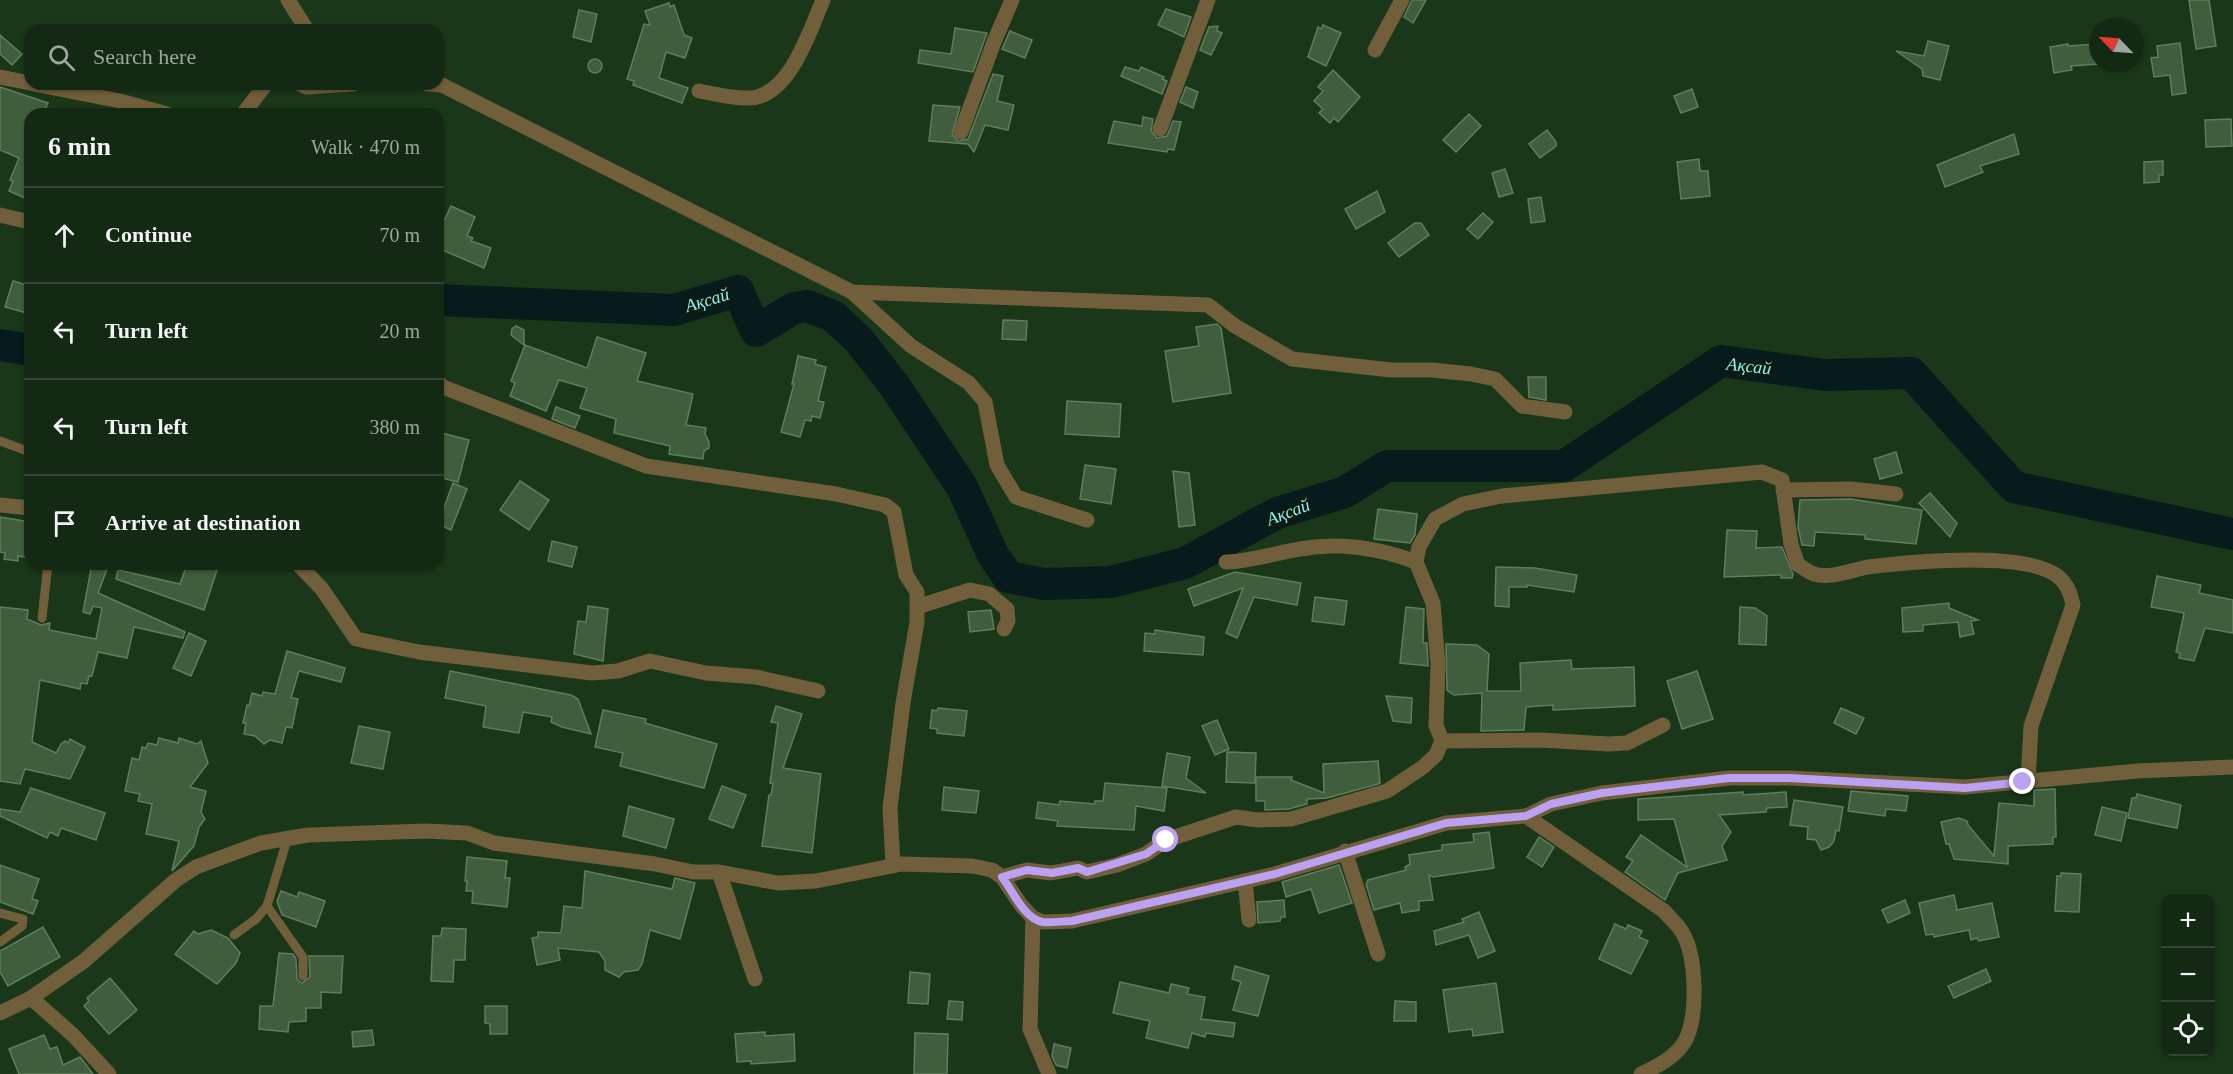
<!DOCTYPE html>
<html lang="en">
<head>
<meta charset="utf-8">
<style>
	:root { --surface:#142913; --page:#213521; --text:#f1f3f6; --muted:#9da6a0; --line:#334533 }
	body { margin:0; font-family:"Times New Roman",serif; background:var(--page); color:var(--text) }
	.controls { position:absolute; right:18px; bottom:18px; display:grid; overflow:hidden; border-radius:12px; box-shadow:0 2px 4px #0004 }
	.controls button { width:54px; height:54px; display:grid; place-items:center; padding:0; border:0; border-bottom:2px solid var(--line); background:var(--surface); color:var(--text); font:30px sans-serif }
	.compass { position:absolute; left:2089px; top:18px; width:54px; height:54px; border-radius:50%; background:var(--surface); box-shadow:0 2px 4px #0004; rotate:295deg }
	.stop { position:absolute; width:18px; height:18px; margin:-14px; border:4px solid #bca0f2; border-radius:50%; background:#fff }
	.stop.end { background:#bca0f2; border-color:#fff; box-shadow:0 2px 6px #0008 }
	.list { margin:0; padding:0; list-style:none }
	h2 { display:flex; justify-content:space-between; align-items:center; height:78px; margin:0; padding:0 24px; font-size:26px }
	h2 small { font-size:20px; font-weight:400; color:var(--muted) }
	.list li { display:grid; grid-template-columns:39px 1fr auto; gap:18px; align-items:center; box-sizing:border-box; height:96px; padding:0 24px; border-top:2px solid var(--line) }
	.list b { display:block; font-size:22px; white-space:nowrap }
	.list em { font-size:20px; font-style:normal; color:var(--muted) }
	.icon { flex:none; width:33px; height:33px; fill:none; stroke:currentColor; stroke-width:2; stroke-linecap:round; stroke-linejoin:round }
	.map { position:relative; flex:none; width:2233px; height:1074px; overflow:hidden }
	.search { position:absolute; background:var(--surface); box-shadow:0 2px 4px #0004; left:24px; top:24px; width:420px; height:66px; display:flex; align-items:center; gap:15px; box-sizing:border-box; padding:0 21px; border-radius:18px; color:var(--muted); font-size:22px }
	.panel { position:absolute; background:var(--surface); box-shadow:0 2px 4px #0004; left:24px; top:108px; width:420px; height:462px; border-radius:18px }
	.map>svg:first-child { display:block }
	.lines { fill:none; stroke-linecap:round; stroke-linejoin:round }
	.river { stroke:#071b1c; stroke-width:32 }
	.building { fill:#405e3e; stroke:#5f7e5c; stroke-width:1.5 }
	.service { stroke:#715e3a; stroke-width:9 }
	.minor { stroke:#715e3a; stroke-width:15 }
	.tertiary { stroke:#715e3a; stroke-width:15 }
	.route { stroke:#bca0f2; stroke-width:8 }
	.labels { text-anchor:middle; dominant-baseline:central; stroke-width:5; stroke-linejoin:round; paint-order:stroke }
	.water-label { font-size:18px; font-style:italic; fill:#8cf0f9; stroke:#0e1b0d }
</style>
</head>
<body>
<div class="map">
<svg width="2233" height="1074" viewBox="0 0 2233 1074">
	<rect width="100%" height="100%" fill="#1a3719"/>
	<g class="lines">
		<!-- river -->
		<g class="river">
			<path d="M438,300L674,310L738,291L756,331L794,308L807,306L833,316L858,339L894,385L962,487L993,555L1008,577L1044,584L1111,582L1185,563L1277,513L1345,492L1387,466H1564L1721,361L1825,375L1911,373L2014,487L2233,534"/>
			<path d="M0,345L30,350"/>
		</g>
	</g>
	<!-- building -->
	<g class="building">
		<path d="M1412,0H1426L1413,23L1404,17Z"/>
		<path d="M2189,0H2209L2216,46L2196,49Z"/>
		<path d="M669,3L670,7L674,5L684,35L692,38L685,58L666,52L659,78L688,88L682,103L633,85L634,81L627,79L644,24L650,25L645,11Z"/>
		<path d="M1166,9L1191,17L1184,37L1158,25Z"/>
		<path d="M579,10L597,14L591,42L573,37Z"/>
		<path d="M1323,25L1341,33L1326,66L1308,57L1318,27L1321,29Z"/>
		<path d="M1218,26L1217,31L1222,33L1211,55L1200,50L1209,27Z"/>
		<path d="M955,28L987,33L973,72L918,63L920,50L951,54Z"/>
		<path d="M1010,31L1032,40L1025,58L1002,49Z"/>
		<path d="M0,35L22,54L12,65L0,54Z"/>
		<path d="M1928,41L1949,46L1940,80L1923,76L1922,69L1896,51L1924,56Z"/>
		<path d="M2180,43L2186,93L2172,95L2170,75L2154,77L2151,58L2158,57L2157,46Z"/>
		<path d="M2068,44V46L2098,44V64L2071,66L2072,70L2054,73L2050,47Z"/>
		<circle cx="595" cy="66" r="7"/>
		<path d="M1125,67L1139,71L1141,67L1164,77L1162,79L1167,81L1162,94L1121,76Z"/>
		<path d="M1333,70L1360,97L1338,122L1334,118L1330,123L1319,113L1323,109L1314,101L1323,91L1318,87Z"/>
		<path d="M993,74L1003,76L997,101L1014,105L1008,130L985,125L974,152L968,144L929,141L933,105L960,107L952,134L958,141L968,139Z"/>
		<path d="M0,87L48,103L43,114H30V200L9,191L13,181L10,180L19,158L0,150Z"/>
		<path d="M1186,87L1198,92L1193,108L1180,102Z"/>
		<path d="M1692,89L1698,107L1681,113L1674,96Z"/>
		<path d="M1469,114L1481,126L1456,152L1443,140Z"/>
		<path d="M1143,117L1153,119L1151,131L1157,138L1167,136L1173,121L1181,122L1174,150L1168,149L1167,152L1108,143L1114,121L1142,126Z"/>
		<path d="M2231,119L2232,146L2206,147L2205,120Z"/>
		<path d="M1547,130L1556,142V146L1540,158L1529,144Z"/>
		<path d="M2014,134L2019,154L1980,166L1983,172L1945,187L1937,165Z"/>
		<path d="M1699,159L1700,171H1708L1710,196L1681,199L1677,162Z"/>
		<path d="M2163,161V175H2159V182L2144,183V162Z"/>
		<path d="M1505,169L1513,193L1499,197L1492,173Z"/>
		<path d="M1377,191L1385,212L1356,229L1345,209Z"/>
		<path d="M1541,197L1545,221L1531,223L1528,199Z"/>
		<path d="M451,206L475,217L467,236L473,238L471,241L491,248L484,268L438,248V219H445Z"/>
		<path d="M1483,213L1493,222L1478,239L1467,229Z"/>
		<path d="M1415,223H1421L1429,235L1399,257L1388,243Z"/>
		<path d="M13,281L30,286V314L5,307Z"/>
		<path d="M1003,320L1027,321L1026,340L1002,339Z"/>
		<path d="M1217,324L1221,328L1231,393L1173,402L1165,351L1199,346L1196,327Z"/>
		<path d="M516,326L524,330V345L511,335L512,329Z"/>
		<path d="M597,337L646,353L637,381L693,394L686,425L706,428L705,434L709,442V448L704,451L703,459L669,454L670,446L614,433L616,419L580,408L587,388L559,380L546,411L510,396L515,383L511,381L525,345L587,368Z"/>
		<path d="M798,356L816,360L815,364L826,367L818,401L824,402L820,418L812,416L811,421L805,420L800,437L781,432L794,384H792Z"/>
		<path d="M1528,377H1546V400L1529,397Z"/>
		<path d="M1067,401L1121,404L1119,437L1065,434Z"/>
		<path d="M556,407L580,416L575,428L552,419Z"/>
		<path d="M438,432L469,440L458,482L438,477Z"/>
		<path d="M1896,452L1902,473L1880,479L1874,459Z"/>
		<path d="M1085,465L1116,469L1111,504L1080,499Z"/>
		<path d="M1173,471L1189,473L1195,525L1179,527Z"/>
		<path d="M520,481L549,500L529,530L500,510Z"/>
		<path d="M453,483L467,489L451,530L438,524Z"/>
		<path d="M1930,493L1957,523L1950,537L1919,503Z"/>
		<path d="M1851,499L1922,510L1916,544L1865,539V535L1815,532L1814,546L1802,545L1798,527L1800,500Z"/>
		<path d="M1378,509L1417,514L1415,535L1410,543L1374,539Z"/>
		<path d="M0,517L30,522V558L18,556V561L4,559L5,553L0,552Z"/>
		<path d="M1727,530L1757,531L1756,548L1782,547L1793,574L1792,578H1781V575L1724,577Z"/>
		<path d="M552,541L577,547L572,567L548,561Z"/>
		<path d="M92,564H109L98,593L185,632L183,638L134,627L127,658L98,652L92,676H89L87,684L81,683L80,689L40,680L32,742L56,753L61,744L65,741L68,743L70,739L85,747L70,779L25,769L20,784L0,781V607L28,610L27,619L41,625L50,623L49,630L96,639L102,608L93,606L90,614L83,612Z"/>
		<path d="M187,564H219L204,610L116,579L118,570L180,584Z"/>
		<path d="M1496,567L1535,568L1577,575L1574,592L1527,585V587H1509V607L1495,606Z"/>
		<path d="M1235,572L1301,583L1297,605L1254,597L1237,638L1226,633L1243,588L1194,606L1188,589Z"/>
		<path d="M2157,576L2201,585L2199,593L2233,600V633L2205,628L2194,661L2179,658L2180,653L2176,652L2184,613L2151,607Z"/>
		<path d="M1315,597L1347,601L1344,625L1312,621Z"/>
		<path d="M1949,603V608L1978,620L1971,621L1974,634L1960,637L1958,622L1923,625V631L1903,632L1902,608Z"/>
		<path d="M588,606L608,609L603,661L574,654L578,621L586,622Z"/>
		<path d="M1406,607L1424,609L1423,643H1427L1428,666L1400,663Z"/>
		<path d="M1740,607L1755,608L1767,616L1766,645L1739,644Z"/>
		<path d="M991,610L994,629L970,632L968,612Z"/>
		<path d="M1155,630L1204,637L1203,655L1144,651L1145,633L1155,634Z"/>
		<path d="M189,633L206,641L191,676L173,668Z"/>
		<path d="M1446,644L1477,645L1489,654L1487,691H1521L1520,663L1571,660L1572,669L1634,667L1635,706L1553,710V705L1526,707L1524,730L1481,731L1482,693L1454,695L1447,690Z"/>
		<path d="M287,651L345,668L341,682L299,671L291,698L298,699L292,728L286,727L282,743L270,740L264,744L255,736L244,734L246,723H243L247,705L249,706L252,693L262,696L263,692L275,694Z"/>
		<path d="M450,671L571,695L578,699L591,734L562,727L551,722L552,717L523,712L519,733L483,727L486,706L445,698Z"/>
		<path d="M1697,671L1713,719L1682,729L1667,681Z"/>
		<path d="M1386,696L1412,698L1411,723L1393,721Z"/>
		<path d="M776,706L802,714L783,768L821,774L812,853L762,846L769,795H771L773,784L770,783L778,723L771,722Z"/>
		<path d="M938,708L967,711L964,736L937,733V729L930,728L932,710L937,711Z"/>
		<path d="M1841,708L1864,718L1856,734L1834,723Z"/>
		<path d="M603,710L646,719L645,723L717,744L704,788L620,766L623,753L595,747Z"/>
		<path d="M1217,720L1229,749L1215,755L1202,726Z"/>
		<path d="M359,726L390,732L383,769L351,763Z"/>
		<path d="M159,738L178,743L179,738L197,744L201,741L208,763L190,787L206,791L201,812L205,819L199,827L194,846L172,871L179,841L146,834L152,804L138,801L140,794L125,791L132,758L139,760L142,747L146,748L148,743L157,745Z"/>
		<path d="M1227,752L1256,753L1255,783L1226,782Z"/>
		<path d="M1167,753L1190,757L1186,778L1206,793L1162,786Z"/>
		<path d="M1378,761L1380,783L1378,784L1327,798L1307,799V804L1289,809L1265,810V801H1256V777H1292L1291,780L1324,793L1323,764Z"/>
		<path d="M1105,783L1167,788L1164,811L1136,806L1134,830L1057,826L1058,821L1036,818L1038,802L1059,805L1060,801L1095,804V801H1103Z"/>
		<path d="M722,786L746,795L733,828L709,819Z"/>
		<path d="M944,787L979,791L976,813L942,810Z"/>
		<path d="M31,788L105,813L96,840L61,828L58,836L50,832L47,838L0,816V809L20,812Z"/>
		<path d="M2055,789L2056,837H2053V844L2008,846V864L1954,859L1949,844H1946L1941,822L1959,818L1967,821L1968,825L1994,856L1999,803L2034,806V790Z"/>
		<path d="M1851,791L1908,796L1906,811L1886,809L1885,816L1848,811Z"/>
		<path d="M1743,792V795L1786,792L1787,807L1767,808L1766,812L1719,815L1731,832L1722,846L1727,860L1678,873L1665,900L1625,872L1633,861L1626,857L1641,835L1687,867L1674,819L1638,820V799Z"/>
		<path d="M2137,794L2181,805L2177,828L2128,818L2132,798H2136Z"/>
		<path d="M1794,800L1843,807L1839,831L1836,830L1834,841L1829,847L1821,850L1816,840L1807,839L1808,827L1790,825Z"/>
		<path d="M629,806L674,819L666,848L623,836Z"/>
		<path d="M2102,807L2127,813L2121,841L2095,835Z"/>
		<path d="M1489,832L1494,868L1433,877L1429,875L1433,900L1419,901V910L1402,913L1400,903L1374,910L1366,884L1368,880L1406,870L1405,867L1410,864L1409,855L1442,850V845L1474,842L1473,834Z"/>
		<path d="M1539,837L1554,847L1542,867L1527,857Z"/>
		<path d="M467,857L507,861L505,878H510L507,907L472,903L473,891H466L467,881H465Z"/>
		<path d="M0,865L39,879L32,899L38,901L33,914L0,902Z"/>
		<path d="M1339,865L1352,903L1319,913L1311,889L1286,897L1282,882Z"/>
		<path d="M585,871L672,889L675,878L695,883L680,939L650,930L642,964L638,970L624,972L619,977L605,970V961L599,952L558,948L560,960L537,965L532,938L538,937V932L561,933L564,906L582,908Z"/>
		<path d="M2061,873L2081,874L2079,912L2055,911L2057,876H2061Z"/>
		<path d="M281,891L297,897L299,892L325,901L316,927L282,915L277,901Z"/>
		<path d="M1954,895L1957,910L1992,903L1999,937L1979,941L1977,938L1971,940L1969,930L1934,937L1933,934L1926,935L1919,903Z"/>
		<path d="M1284,900L1285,917H1281L1280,921L1258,923L1257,902Z"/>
		<path d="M1905,900L1910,913L1888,923L1882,910Z"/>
		<path d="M1479,912L1495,951L1478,958L1469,935L1436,945L1434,931L1464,922L1462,919Z"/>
		<path d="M1615,924L1626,929L1628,925L1642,931L1639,937L1648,941L1631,974L1599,959Z"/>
		<path d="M43,927L60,957L8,986L0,972V951Z"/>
		<path d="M442,928L466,929L465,960H454L453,982L431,981L433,936H441Z"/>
		<path d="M211,930L228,938L240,953L236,963L217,984L175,954L194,931L198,934Z"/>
		<path d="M279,953L293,954L296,959L297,979L302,983L310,977L309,956H343L341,993L321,992V1008H306V1021L289,1022L288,1032L259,1029L260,1006H273Z"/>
		<path d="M1235,966L1269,976L1258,1016L1233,1010L1241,982L1232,979Z"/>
		<path d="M1986,969L1991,981L1954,998L1948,986Z"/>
		<path d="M910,972L930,974L928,1004L908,1003Z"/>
		<path d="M110,978L137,1010L109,1034L84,1006L89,1001L87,998Z"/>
		<path d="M1120,982L1169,993L1171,984L1189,988L1187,994L1205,997L1201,1019L1235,1023L1233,1037L1206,1033L1205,1037L1192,1033L1188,1048L1146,1038L1150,1021L1113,1013Z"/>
		<path d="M1496,983L1503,1032L1473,1036L1472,1029L1449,1032L1443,990Z"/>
		<path d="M949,1001L963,1002L962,1020L947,1019Z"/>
		<path d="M1395,1001L1416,1002V1021H1394Z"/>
		<path d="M485,1006H507V1034H490V1024L485,1023Z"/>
		<path d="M372,1030L374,1045L353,1047L352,1032Z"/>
		<path d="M765,1032V1036L794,1034L795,1061L751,1064V1061L737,1062L735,1034Z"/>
		<path d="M915,1033L948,1034L947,1074H914Z"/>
		<path d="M44,1035L50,1049L57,1047L63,1065L80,1057L93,1074H19L9,1049Z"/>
		<path d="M1054,1044L1071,1048L1067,1068L1056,1065L1052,1056Z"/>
	</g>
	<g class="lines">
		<!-- service -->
		<g class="service">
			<path d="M0,441L30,452"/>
			<path d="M42,618L48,564"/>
			<path d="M288,837L267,906L303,957V976"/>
			<path d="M0,913L23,919L22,926L0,942"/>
			<path d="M234,935L256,919L267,906"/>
		</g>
		<!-- minor -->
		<g class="minor">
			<path d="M288,0L307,30"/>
			<path d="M1375,50L1402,0"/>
			<path d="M300,84L306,87L353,84"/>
			<path d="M427,84L442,85L852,292L1208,305L1235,326L1292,359L1391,370H1432L1471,374L1495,379L1522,406L1565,412"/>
			<path d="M699,91C715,94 734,99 750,98C790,96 810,30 823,0"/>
			<path d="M243,114L266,84"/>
			<path d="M1160,129L1208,0"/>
			<path d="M961,132L994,42L1012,0"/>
			<path d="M0,215L30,222"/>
			<path d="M852,292L911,346L969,383L985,402L997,465L1016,497L1087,520"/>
			<path d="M438,382L443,387L646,466L836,494L885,505L894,512L906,575L917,592V622L903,703L890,808L893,866"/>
			<path d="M1783,490L1851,489L1896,494"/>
			<path d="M0,505L30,508"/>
			<path d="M1226,562C1252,561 1275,553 1300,549C1339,542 1379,548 1416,562"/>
			<path d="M298,564L322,589L356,639L419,652L592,673L618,671L650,661L706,673L756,677L818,691"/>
			<path d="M917,607L970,590L989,594L1007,609L1008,621L1004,629"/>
			<path d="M1442,741L1541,740L1608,744L1627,743L1663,725"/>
			<path d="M1526,816L1664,911C1670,918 1678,925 1682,932C1697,956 1698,1017 1685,1041C1676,1057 1656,1067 1641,1074"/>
			<path d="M1345,851L1378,954"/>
			<path d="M719,872L755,979"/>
			<path d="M1002,877L1027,870L1051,873L1078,868L1087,872L1117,865L1146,854L1166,840L1236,817L1258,820L1291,819L1387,791L1423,767L1436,755L1442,741L1436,725L1438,664L1433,603L1416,562L1419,547L1435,519L1463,504L1502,496L1762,472L1782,480L1791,544L1798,565C1803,567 1808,572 1814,574C1831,579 1852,570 1868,567C1909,562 2034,549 2062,580C2069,588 2071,596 2073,605L2031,726L2028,781"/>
			<path d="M1245,881L1249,920"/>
			<path d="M1033,918L1030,1029L1049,1074"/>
			<path d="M31,998L73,1035L109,1074"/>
		</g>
		<!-- tertiary -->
		<g class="tertiary">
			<path d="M0,77L30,83"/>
			<path d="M34,84L120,101L167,114"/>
			<path d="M0,1013L31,998L84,961L176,880L196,867L261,843L308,835L426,831L467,833L494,843L655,864L693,872H719L778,883L816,881L902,864L972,866L992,870L1002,877L1021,905L1033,918L1043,922L1072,921L1275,874L1446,823L1526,816L1551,804L1602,793L1729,778H1790L1965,787L2137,771L2233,767"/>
		</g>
	</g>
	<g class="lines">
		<!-- route -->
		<path class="route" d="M1166,840L1146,854L1087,872L1078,868L1052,873L1027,870L1002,877C1013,891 1024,919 1043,922C1052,923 1063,921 1072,921L1275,874L1446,823L1526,816L1551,804L1602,793L1729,778H1790L1965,788L2023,782"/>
	</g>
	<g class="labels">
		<!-- water labels -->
		<g class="water-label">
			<text transform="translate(707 300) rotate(-17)">Ақсай</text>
			<text transform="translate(1749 366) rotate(6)">Ақсай</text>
			<text transform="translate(1288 512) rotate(-21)">Ақсай</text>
		</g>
	</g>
</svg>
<div class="controls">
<button>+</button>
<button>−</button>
<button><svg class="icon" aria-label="locate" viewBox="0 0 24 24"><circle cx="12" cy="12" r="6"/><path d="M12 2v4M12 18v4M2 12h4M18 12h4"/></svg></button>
</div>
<svg class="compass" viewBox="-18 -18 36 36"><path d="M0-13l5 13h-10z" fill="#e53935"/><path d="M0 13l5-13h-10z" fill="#9da6a0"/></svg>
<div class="stop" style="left:1166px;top:840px"></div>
<div class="stop end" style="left:2023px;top:782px"></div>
<div class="search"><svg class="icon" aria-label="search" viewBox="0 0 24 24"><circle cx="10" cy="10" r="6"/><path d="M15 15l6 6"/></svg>Search here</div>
<section class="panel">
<h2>6 min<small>Walk · 470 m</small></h2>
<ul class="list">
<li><svg class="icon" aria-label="ahead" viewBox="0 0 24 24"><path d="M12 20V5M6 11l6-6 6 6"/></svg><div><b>Continue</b></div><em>70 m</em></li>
<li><svg class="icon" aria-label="left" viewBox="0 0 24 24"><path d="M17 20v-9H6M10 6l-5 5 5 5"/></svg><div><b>Turn left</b></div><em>20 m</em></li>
<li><svg class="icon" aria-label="left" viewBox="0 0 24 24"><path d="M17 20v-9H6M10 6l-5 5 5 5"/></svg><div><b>Turn left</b></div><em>380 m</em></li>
<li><svg class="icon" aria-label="arrive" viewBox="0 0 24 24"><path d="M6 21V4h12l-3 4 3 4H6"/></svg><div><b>Arrive at destination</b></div></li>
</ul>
</section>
</div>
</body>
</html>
